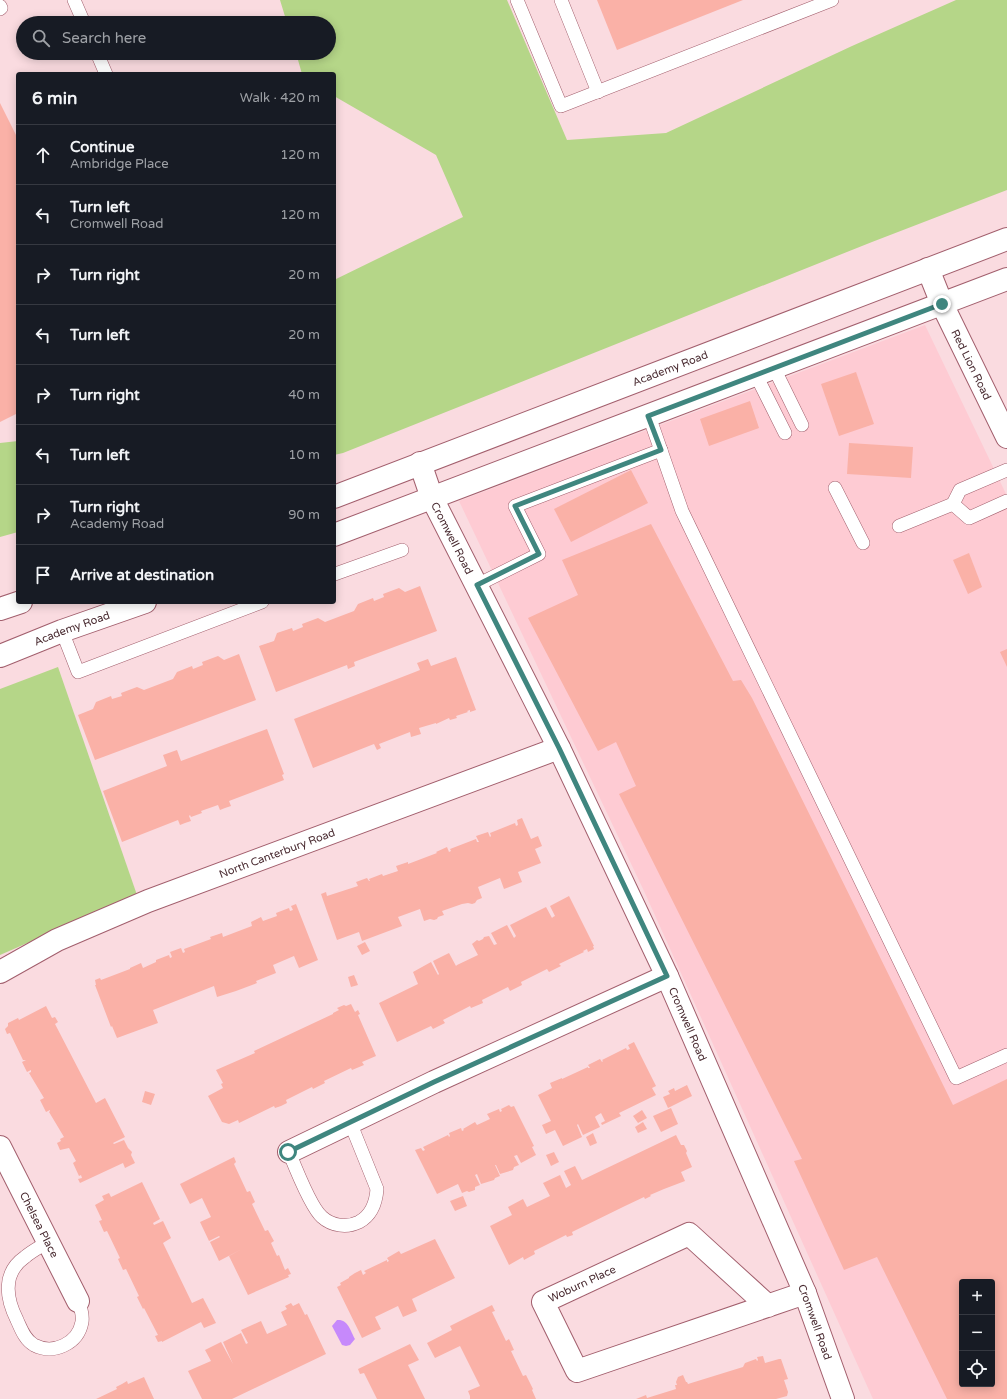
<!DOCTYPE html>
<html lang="en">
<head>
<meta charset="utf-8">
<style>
	:root { --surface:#171b24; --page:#242831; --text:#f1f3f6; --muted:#9ea1a6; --line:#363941 }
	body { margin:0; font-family:"Varela Round",sans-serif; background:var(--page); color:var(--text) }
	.controls { position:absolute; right:12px; bottom:12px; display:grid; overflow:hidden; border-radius:4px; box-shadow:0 2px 10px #0003 }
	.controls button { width:36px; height:36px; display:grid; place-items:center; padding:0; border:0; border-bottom:1px solid var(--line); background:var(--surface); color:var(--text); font:20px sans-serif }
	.stop { position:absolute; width:12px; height:12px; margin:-9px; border:3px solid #3f867f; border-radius:50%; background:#fff }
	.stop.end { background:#3f867f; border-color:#fff; box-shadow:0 1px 4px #0008 }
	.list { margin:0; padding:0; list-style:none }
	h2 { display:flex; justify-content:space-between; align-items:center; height:52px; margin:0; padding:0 16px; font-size:17px }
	h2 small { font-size:13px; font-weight:400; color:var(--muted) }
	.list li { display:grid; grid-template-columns:26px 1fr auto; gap:12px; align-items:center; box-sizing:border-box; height:60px; padding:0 16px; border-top:1px solid var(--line) }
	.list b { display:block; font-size:15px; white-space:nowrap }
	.list p { margin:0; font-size:13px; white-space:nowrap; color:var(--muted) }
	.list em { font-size:13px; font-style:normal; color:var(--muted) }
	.icon { flex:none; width:22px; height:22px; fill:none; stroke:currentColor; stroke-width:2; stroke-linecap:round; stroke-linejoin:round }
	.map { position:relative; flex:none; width:1007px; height:1399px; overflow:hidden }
	.search { position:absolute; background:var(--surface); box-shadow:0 2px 10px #0003; left:16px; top:16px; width:320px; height:44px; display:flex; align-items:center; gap:10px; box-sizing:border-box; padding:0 14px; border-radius:22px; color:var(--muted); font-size:15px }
	.panel { position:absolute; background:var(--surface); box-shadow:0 2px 10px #0003; left:16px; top:72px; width:320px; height:532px; border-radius:4px }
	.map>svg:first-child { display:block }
	.built { fill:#fecbd3; fill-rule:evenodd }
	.green { fill:#b5d688 }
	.water { fill:#c689fb }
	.building { fill:#fab1a7; fill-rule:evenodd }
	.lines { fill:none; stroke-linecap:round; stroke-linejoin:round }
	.lane-casing { stroke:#a25f6d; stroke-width:14 }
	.street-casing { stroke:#a25f6d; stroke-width:24 }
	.secondary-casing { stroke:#a25f6d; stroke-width:24 }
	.lane { stroke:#fff; stroke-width:13 }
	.street { stroke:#fff; stroke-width:22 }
	.secondary { stroke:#fff; stroke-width:22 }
	.route { stroke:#3f867f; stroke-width:5 }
	.labels { text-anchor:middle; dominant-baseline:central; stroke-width:3.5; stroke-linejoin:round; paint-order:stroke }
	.street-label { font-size:11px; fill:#4a2c32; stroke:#fff }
</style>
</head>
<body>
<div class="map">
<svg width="1007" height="1399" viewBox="0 0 1007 1399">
	<rect width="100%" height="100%" fill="#fadbe0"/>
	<!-- built -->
	<path class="built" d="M925,325L1007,496V1399H873L644,891L459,501ZM962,1282H992V1384H962Z"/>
	<!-- green -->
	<g class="green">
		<path d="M280,0H507L567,140L666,133L852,46L956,0H1007V190L872,242L343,453L334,455V280L463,217L436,155L334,96V74H302L296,53H329V23H287Z"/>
		<path d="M18,441V532L0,537V443Z"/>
		<path d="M58,667L137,895L0,955V689Z"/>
	</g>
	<!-- water -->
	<path class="water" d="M337,1320C348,1319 350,1330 355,1339L350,1345L346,1346L342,1345L332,1326Z"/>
	<!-- building -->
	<g class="building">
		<path d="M597,0H743L617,50Z"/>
		<path d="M0,103L18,139V413L0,422Z"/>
		<path d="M856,372L874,424L839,436L821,384Z"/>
		<path d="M750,401L759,428L709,446L700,419Z"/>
		<path d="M849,443L913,447L911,478L847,474Z"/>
		<path d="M631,470L648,503L571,542L554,509Z"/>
		<path d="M651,524L733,681L741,680L752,698L953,1105L1007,1079V1399H947L877,1257L844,1270L794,1161L802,1159L619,794L636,786L616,742L598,751L528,618L578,595L562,560ZM962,1282H992V1384H962Z"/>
		<path d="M969,553L982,587L968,594L953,560Z"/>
		<path d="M420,586L437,631L354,662L355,666L348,669L347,665L276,692L259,646L274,641L277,633L292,628L293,631L303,627L302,624L318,618L325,622L354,611L358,604L373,598L374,601L384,597L383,594L399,588L405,592Z"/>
		<path d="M1007,649V667L1000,652Z"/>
		<path d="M239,654L256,700L95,760L78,715L93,709L96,702L111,696L112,699L122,696L121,693L137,687L144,690L173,679L177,672L192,666L193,669L203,665L202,662L218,656L224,660Z"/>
		<path d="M456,657L476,710L470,712V710L467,711L468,712L456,716L457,718L450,720L449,718L436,724V723L419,728L421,734L411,737L410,732L379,744L381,748L377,750L374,744L313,768L294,719L415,672L420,670L417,663L428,659L431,666Z"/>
		<path d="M267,729L284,774L282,775L284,780L229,801L231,806L225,808L220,810L218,805L201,811L202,813L191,817L190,815L189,816L191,821L185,823L180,825L178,820L122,842L103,791L167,766L163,755L177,750L181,761Z"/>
		<path d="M522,818L531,839L538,836L542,846L535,849L541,863L518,872L522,882L504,889L500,878L478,887L482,898L477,900L475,903L472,904L468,903L462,904L442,911L444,915L438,917L437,919L434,920L430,919L424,921L420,909L398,917L402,926L362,941L359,932L337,940L321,894L326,892L327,896L358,886L356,882L367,878L369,881H370L369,879L382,874L383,876L398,871L396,866L408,862V864L437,853L436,852L447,847L449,852L451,851L450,849L476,839L477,842H479L476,836L488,832L490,837L491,836L490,833L515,823L516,826L518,825L517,820Z"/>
		<path d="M569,896L594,946H593L594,949L588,952L587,949L583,951L584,952L559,964L561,966L549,972L547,969L521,982L522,985L510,991L508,987L482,1000L483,1003L471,1008L470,1006L443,1020L445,1023L433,1029L431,1026L397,1042L379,1003L418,984L413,972L431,962L438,975L439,974L433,961L449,953L456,966L457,965L478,955L472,944L477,940L479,941L483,939L484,937L489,936L494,945L497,944L491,933L507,925L514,938L516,936L510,925L546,907L552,918L553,917L555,916L550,906Z"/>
		<path d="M296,904L318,960L299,968L294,956L273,965L276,973L256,981L257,983L236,991L217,997L214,986L153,1010L158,1023L117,1038L112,1026L111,1027L95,985H96L95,980L100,978L101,980L130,969V968L141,963L143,968L156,962V960L169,955L170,958L172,957L170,952L181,948L183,953L185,952L184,949L211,939L210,937L222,933L223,937L252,926L251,922L261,917L263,921L277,916L276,913L289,908L290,911L293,910L291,906Z"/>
		<path d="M365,942L370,951L362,955L357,946Z"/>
		<path d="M354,975L358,985L351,987L348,977Z"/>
		<path d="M351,1004L355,1012L358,1010L360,1014L358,1015L376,1056L362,1062L364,1065L352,1070L351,1068L324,1081L325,1083L313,1089L312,1087L286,1100L287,1103L281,1106L275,1108L274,1106L239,1123L238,1120L229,1124L222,1122L208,1096L223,1088L221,1084L223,1083L216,1070L255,1053L254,1051L333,1014V1013L339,1010L337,1008L344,1005L346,1006Z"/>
		<path d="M46,1006L52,1018L55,1017L58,1022L55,1024L96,1103L105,1098L125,1137L113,1143L114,1144L124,1140L128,1148L132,1152L131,1155L135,1163L125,1168L123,1163L80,1183L78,1179L82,1178L81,1175L79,1176L73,1163L76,1161L69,1148L60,1150L57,1143L61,1141L60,1139L64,1137L49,1112L50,1111V1110L46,1112L40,1100L44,1098L29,1073L31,1072V1070L27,1072L22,1062L26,1060H23L10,1033L7,1034L5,1029L8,1026V1023L18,1018L19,1020Z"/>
		<path d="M634,1042L656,1086L652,1088L656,1095L619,1113L621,1116L602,1125L601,1123L605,1121L601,1113L596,1116L595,1117L600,1127L583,1135L578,1124L577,1125L582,1137L563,1146L555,1130L546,1134L542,1125L551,1121L538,1095L552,1088L550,1083L562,1078V1079L588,1067V1068H590L588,1065L600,1059L602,1062L603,1061L602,1060L626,1048L627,1050L630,1049L628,1045Z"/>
		<path d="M687,1085L692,1096L668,1108L663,1097L670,1094L668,1091L674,1088L675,1091Z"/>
		<path d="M145,1091L155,1094L151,1105L142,1102Z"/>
		<path d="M509,1105L511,1107L514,1106L534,1146L532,1147L536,1155L521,1163L517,1155L514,1156L519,1165L514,1167L513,1170L500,1174L496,1165H495L500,1176L495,1178L494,1180L481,1184L477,1174L475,1175L480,1185L475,1187V1190L469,1192L467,1191L462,1193L458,1184L437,1194L415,1150L421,1148L423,1151L425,1150L423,1147L448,1135L449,1137L450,1136L449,1133L461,1128L462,1131L464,1130L463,1129L475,1122L477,1125L490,1119L487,1114L499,1109L500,1112L502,1111L501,1109Z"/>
		<path d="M671,1108L678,1124L661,1132L653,1116Z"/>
		<path d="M642,1110L647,1118L638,1123L633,1116Z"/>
		<path d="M643,1122L647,1129L638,1133L635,1127Z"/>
		<path d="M593,1133L597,1143L590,1146L586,1137Z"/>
		<path d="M676,1135L681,1145H684L687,1151L686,1153L692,1167L681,1172L685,1181L664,1189L650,1195L651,1196L645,1199L644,1197L625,1206L572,1232L573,1235L567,1237L566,1235L534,1251L535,1254L524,1260L523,1257L509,1265L490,1226L512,1215L508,1207L523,1199L527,1207L550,1196L543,1183L560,1175L566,1188L571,1185L564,1171L575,1166L582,1180Z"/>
		<path d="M554,1152L559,1162L551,1166L546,1155Z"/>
		<path d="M234,1157L236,1162L234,1164L241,1179L247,1192L250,1191L255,1202L252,1204L265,1231L268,1230L274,1241L271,1243L277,1256L279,1255L285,1270L288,1268L291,1274L288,1275L289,1277L248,1295L229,1256L242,1249L219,1261L210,1242L220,1237L219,1236L209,1241L200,1222L211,1217L202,1198L190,1204L180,1184Z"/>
		<path d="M142,1182L160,1219L153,1223L154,1225L163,1221L171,1238L163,1243L192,1303L203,1298L216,1323L204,1328L201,1322L162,1342V1341L158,1342L155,1336L158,1335L144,1308L143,1309L137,1297L139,1296L126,1269L123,1270L118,1259L120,1258L107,1231L104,1232L99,1221L102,1220L95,1205L104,1200L102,1196L109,1193L111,1197Z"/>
		<path d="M463,1196L467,1206L455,1211L450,1201Z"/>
		<path d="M435,1239L455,1278L412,1299L417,1311L403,1317L398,1306L375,1317L381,1329L362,1338L337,1287L341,1285L340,1283L349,1278V1277L355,1273L361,1270L363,1275L366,1273L364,1271L387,1260V1262L389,1261L387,1258L399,1251L401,1254Z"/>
		<path d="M291,1303L293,1306L299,1303L305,1315L307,1314L326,1354L232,1399H202L188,1371L211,1361L205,1350L221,1342L233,1364L223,1342L241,1333L246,1344L248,1343L241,1330L261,1321L267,1334L287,1325L281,1312L287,1309L285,1306Z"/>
		<path d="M492,1305L495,1311L492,1312L506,1341L509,1339L514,1350L511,1351L523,1376L526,1375L533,1389L532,1390L536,1399H470V1396L468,1391L480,1386L460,1346L435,1358L427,1343L452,1330L450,1326Z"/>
		<path d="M410,1344L419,1360L408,1365L425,1399H377L364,1373L360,1374L358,1369Z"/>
		<path d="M763,1356L765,1363L779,1359H781L788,1379L784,1380L788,1392L787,1396L776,1399H636L646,1395L647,1398L676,1389L675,1385H677L676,1382L678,1377L683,1375L686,1382H687L688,1384L743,1367L745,1363L756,1359L757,1361L758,1360L757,1357Z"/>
		<path d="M144,1377L154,1399H96L117,1389L116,1387L122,1384L127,1381L128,1384Z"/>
	</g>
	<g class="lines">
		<defs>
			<g id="lane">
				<path d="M74,0L84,23"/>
				<path d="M517,0L561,106L832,0"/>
				<path d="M561,0L598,92"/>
				<path d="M0,6L1,8L0,9"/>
				<path d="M97,53L106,74"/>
				<path d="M774,368L802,425"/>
				<path d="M756,375L785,433"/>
				<path d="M649,416L682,511L956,1078L1007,1055"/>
				<path d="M835,488L863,543"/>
				<path d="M953,504L960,490L1007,470"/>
				<path d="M899,526L953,504L969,518L1007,501"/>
				<path d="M335,574L402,550"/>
				<path d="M477,585L539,554L515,506L661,450"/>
				<path d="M62,631L78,672L262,602"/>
				<path d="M289,1152C295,1167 311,1208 322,1217C332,1226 347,1228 359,1222C372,1215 376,1203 377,1189L350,1122"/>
				<path d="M48,1242C40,1247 32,1251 25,1257C2,1273 6,1298 17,1320C21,1329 25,1340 34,1345C53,1355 78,1344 82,1322C83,1315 81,1308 78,1301"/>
			</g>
			<g id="street">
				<path id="s1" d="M420,463L432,498L559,748L667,976L805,1293L843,1399"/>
				<path id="s2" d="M0,972L57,940L148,901L559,748"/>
				<path id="s3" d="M0,1147L78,1301"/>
				<path d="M289,1152L434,1082L667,976"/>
				<path d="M768,1306L689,1234L543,1302L577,1371L805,1293"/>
			</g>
			<g id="secondary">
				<path id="s4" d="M928,269L942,304L1007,437"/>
				<path id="s5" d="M334,497L1007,239"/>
				<path d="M334,535L1007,279"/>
				<path d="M0,609L21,602"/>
				<path id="s6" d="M0,656L62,631L145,602"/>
			</g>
		</defs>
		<!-- lane casing -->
		<use href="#lane" class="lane-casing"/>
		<!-- street casing -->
		<use href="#street" class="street-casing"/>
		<!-- secondary casing -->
		<use href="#secondary" class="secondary-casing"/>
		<!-- lane -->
		<use href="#lane" class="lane"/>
		<!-- street -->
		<use href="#street" class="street"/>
		<!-- secondary -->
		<use href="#secondary" class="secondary"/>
	</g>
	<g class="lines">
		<!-- route -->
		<path class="route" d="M288,1152L434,1082L667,976L559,748L477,585L539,554L515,506L661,450L648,416L942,304"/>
	</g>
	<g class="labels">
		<!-- street labels -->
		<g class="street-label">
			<text stroke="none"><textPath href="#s4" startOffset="105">Red Lion Road</textPath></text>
			<text stroke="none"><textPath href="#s5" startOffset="360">Academy Road</textPath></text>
			<text stroke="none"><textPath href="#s1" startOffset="82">Cromwell Road</textPath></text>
			<text stroke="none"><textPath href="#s6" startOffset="77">Academy Road</textPath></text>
			<text stroke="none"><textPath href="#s2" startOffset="302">North Canterbury Road</textPath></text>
			<text stroke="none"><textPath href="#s1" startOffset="622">Cromwell Road</textPath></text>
			<text stroke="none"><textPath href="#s3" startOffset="87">Chelsea Place</textPath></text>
			<text transform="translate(582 1284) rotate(-25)">Woburn Place</text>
			<text stroke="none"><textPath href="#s1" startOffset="946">Cromwell Road</textPath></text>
		</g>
	</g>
</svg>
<div class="controls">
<button>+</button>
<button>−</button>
<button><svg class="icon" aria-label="locate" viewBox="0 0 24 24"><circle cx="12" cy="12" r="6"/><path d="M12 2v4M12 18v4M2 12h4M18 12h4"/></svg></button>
</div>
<div class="stop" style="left:288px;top:1152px"></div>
<div class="stop end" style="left:942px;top:304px"></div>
<div class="search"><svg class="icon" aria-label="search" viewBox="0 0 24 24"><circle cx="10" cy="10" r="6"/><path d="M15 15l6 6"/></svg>Search here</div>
<section class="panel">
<h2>6 min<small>Walk · 420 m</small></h2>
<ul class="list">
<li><svg class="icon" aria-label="ahead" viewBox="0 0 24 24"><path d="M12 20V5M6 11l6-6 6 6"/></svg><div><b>Continue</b><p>Ambridge Place</p></div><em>120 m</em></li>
<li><svg class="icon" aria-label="left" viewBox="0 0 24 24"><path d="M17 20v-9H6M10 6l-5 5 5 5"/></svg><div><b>Turn left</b><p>Cromwell Road</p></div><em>120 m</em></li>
<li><svg class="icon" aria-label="right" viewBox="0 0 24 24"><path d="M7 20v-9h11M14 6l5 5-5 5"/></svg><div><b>Turn right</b></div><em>20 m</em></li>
<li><svg class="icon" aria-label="left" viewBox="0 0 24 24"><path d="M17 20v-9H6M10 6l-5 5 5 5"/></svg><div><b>Turn left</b></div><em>20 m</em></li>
<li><svg class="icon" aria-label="right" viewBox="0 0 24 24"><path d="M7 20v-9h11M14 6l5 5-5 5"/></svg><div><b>Turn right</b></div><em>40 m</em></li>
<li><svg class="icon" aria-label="left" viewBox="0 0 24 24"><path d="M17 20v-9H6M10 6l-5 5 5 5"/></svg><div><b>Turn left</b></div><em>10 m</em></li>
<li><svg class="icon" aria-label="right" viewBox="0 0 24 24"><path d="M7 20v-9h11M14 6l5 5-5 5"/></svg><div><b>Turn right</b><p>Academy Road</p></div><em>90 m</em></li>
<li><svg class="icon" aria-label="arrive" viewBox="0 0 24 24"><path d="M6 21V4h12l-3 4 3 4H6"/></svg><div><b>Arrive at destination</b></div></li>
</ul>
</section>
</div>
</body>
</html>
